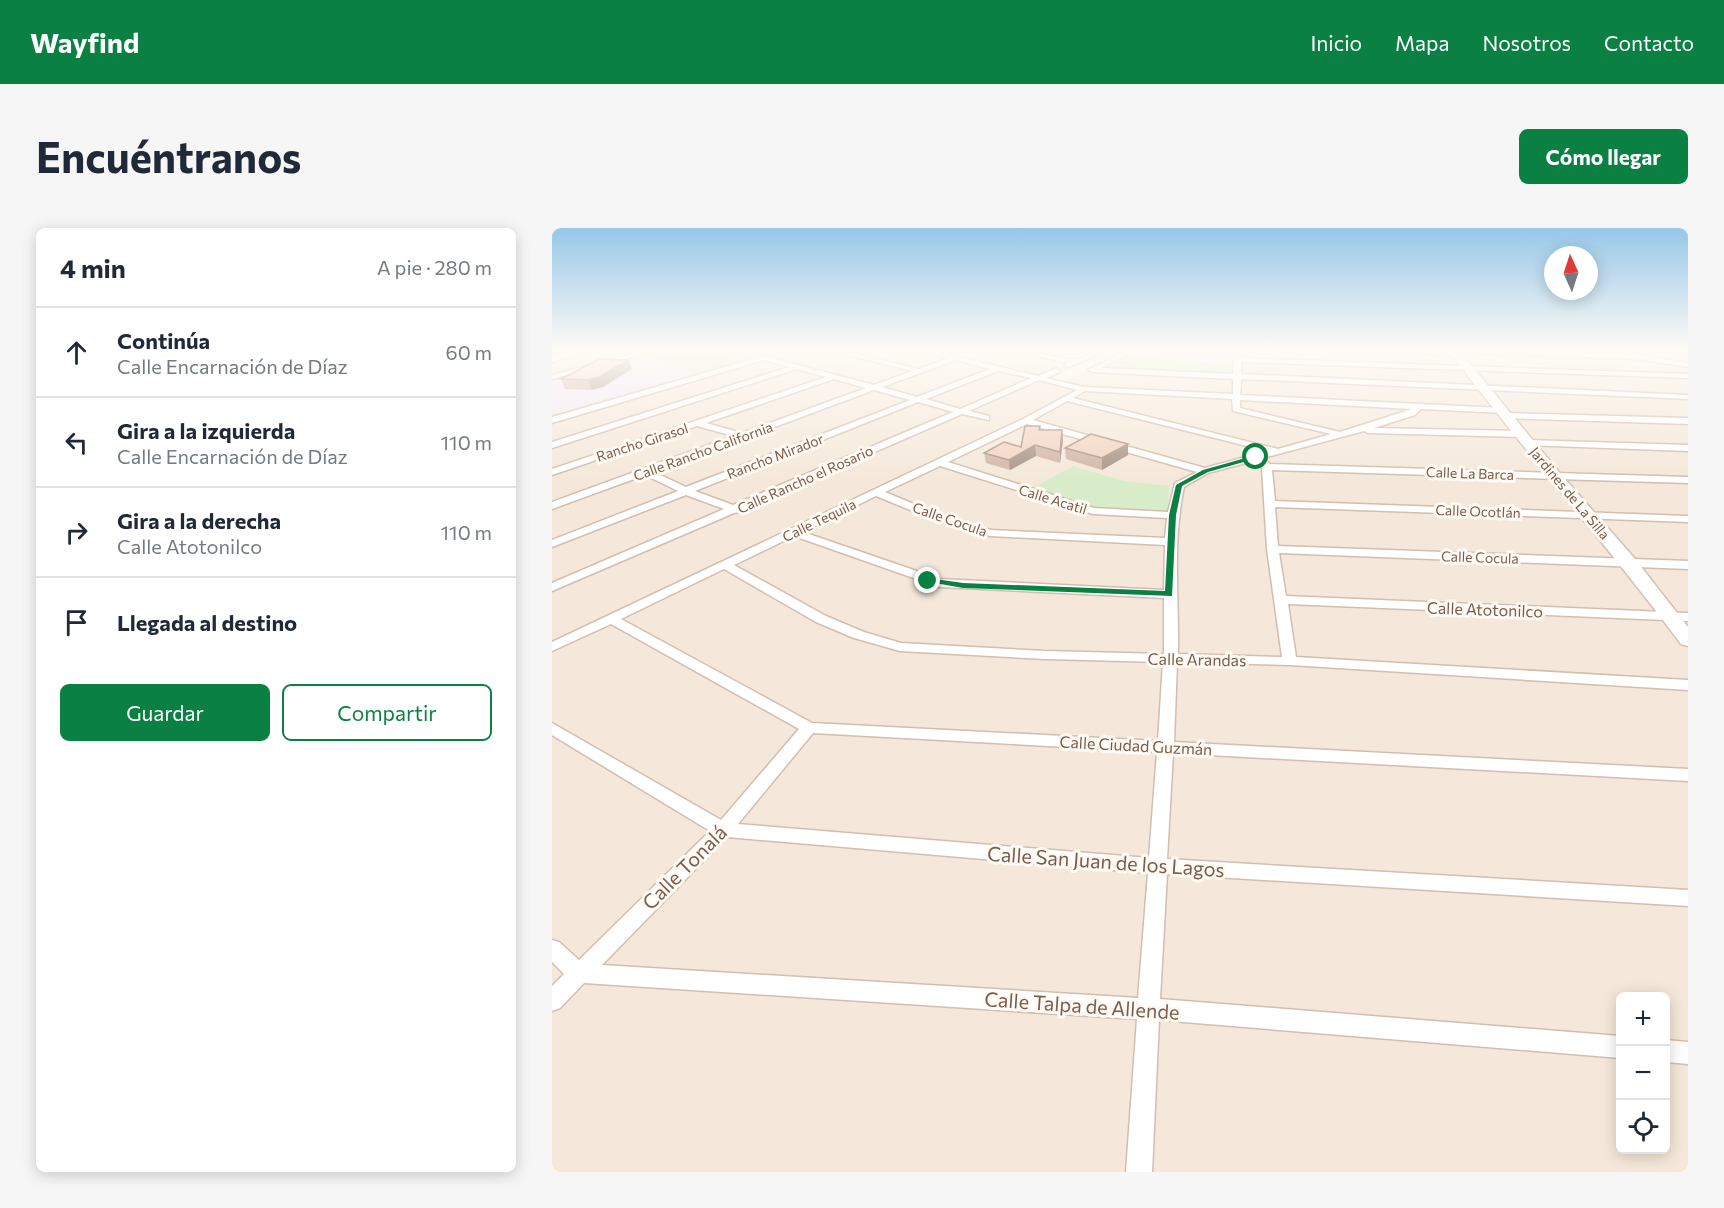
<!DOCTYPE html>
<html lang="es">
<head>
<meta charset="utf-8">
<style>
	:root { --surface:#fff; --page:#f6f6f7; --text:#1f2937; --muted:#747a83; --line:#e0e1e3; --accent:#0b8043 }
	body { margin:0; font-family:Commissioner,sans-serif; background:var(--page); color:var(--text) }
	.controls { position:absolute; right:18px; bottom:18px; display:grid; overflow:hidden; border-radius:9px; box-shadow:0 3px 15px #0003 }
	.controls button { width:54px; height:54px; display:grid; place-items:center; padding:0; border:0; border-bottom:2px solid var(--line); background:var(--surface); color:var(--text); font:30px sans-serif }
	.compass { position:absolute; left:992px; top:18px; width:54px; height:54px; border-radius:50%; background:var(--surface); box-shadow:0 3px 15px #0003; rotate:357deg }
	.stop { position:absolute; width:18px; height:18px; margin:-14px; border:4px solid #0b8043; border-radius:50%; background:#fff }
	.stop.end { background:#0b8043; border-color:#fff; box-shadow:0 2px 6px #0008 }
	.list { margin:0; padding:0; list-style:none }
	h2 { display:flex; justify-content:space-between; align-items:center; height:78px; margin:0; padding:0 24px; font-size:26px }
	h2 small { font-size:20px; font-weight:400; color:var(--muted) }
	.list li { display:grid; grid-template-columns:39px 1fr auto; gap:18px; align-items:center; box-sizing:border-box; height:90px; padding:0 24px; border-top:2px solid var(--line) }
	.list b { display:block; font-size:22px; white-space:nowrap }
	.list p { margin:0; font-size:20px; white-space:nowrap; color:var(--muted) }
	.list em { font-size:20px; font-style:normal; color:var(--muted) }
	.actions { display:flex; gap:12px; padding:18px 24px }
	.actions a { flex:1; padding:14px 0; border:2px solid var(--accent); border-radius:9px; text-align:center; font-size:21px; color:var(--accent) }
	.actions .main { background:var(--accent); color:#fff }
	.icon { flex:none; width:33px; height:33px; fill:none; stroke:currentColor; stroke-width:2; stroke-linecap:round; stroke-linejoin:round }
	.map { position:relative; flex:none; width:1136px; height:944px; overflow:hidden; border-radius:9px }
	header { display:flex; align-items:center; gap:36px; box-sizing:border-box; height:84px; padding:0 30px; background:var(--accent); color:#fff }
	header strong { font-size:28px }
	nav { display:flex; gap:33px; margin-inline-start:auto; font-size:21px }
	.intro { display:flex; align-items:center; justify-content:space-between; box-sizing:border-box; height:144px; padding:0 36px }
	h1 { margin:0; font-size:42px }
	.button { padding:15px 27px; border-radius:9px; background:var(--accent); color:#fff; font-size:21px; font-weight:700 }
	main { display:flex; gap:36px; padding:0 36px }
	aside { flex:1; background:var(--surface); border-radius:9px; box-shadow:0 3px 15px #0003 }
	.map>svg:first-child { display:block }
	.residential { fill:#f5e8da; fill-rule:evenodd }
	.education { fill:#f3e8fa }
	.green { fill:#d8ecc9 }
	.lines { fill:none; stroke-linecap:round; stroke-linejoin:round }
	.street-casing { stroke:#d1beb0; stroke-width:3 }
	.secondary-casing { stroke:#d6c0b0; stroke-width:3 }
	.street { fill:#fff; fill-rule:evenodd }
	.secondary { fill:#fff; fill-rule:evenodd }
	.wall { fill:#d1b7a8 }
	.shaded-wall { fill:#aa9588 }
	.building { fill:#f3d5c3; stroke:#aa9588; stroke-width:1.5 }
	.route { fill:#0b8043 }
	.labels { text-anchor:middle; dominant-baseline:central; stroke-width:6; stroke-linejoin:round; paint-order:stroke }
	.far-street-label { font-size:14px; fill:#7a5c4d; stroke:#fffaf3 }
	.street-label { font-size:16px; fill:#7a5c4d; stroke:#fffaf3 }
	.near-street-label { font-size:20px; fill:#7a5c4d; stroke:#fffaf3 }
</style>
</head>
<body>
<header>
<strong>Wayfind</strong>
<nav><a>Inicio</a><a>Mapa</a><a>Nosotros</a><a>Contacto</a></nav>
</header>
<div class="intro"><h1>Encuéntranos</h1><a class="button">Cómo llegar</a></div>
<main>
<aside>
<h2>4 min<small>A pie · 280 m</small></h2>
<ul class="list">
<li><svg class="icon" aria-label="ahead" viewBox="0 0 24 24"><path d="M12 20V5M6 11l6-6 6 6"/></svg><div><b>Continúa</b><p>Calle Encarnación de Díaz</p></div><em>60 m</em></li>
<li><svg class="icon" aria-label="left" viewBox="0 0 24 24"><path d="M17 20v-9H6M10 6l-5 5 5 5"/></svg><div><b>Gira a la izquierda</b><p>Calle Encarnación de Díaz</p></div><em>110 m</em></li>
<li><svg class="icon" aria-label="right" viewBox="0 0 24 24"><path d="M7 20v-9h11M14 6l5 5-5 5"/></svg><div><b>Gira a la derecha</b><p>Calle Atotonilco</p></div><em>110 m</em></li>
<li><svg class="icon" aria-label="arrive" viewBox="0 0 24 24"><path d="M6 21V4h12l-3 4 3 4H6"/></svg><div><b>Llegada al destino</b></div></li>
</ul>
<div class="actions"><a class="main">Guardar</a><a>Compartir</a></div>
</aside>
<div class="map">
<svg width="1136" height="944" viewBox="0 0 1136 944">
	<rect width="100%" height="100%" fill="#fdf6ec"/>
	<!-- residential -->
	<path class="residential" d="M0,120H570L497,149L510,154L584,120H1136V944H0ZM1068,768H1114V922H1068Z"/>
	<!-- education -->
	<g class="education">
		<path d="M608,120H675L673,135L594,129Z"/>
		<path d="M93,127L147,143L0,186V151Z"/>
	</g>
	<!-- green -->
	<g class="green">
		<path d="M117,120H165L202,130L148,146L86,128Z"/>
		<path d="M572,128L678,136L676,149L544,141Z"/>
		<path d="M521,238L572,253L617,258L616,284L540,280L479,261Z"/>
	</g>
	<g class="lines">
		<defs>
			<g id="street">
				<path d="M5,120H15L21,123L18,125Z"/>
				<path d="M103,120H114L0,151V147Z"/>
				<path d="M172,120H182L322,157L360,143L268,120H279L367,141L396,130L359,120H370L486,148L505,140L508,144L494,150L532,159L681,166V151L540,144L536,142L579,120H587L549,140L681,146L683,120H689V130L1136,146V150L689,134V146L1136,167V171L689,151L688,167L949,180L952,181V185L869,181L863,187L822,200L969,203L973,206L969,209L816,205L812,203L711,230L718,236L1136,249V255L720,242L723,273L1136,288V294L723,279L726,318L1136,333V341L727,325L734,368L1136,385V393L736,376L744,429L1136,452V462L738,437L625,434L622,514L1136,541V553L621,525L615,631L1136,662V678L615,646L608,771L1068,808V830L607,792L600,944H574L585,791L32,755L8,780L0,783V758L12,746L0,734V712L7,714L27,732L158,603L0,507V495L169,592L247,501L59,396L0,423V414L471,191L525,162L487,152L417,183L437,188V192L410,186L189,282L188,284L182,285L0,363V355L172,281L134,267L0,319V312L126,263L93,247L0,281V274L181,208L145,198L0,247V241L274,149L245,141L0,220V214L237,139L212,132L0,195V189L204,130ZM404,132L438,141L365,169L330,159ZM446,143L479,150L408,181L374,171ZM282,151L314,160L190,205L154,195ZM322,162L358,172L134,259L102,244ZM533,163L680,171L681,183L779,206L726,221L521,170ZM688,172L860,181L788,204L688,180ZM515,173L715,223L653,240L481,192ZM366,174L401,184L181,277L143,263ZM475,196L645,244L623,255L616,284L542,280L396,234ZM702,233L710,240L715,321L730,429L626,426C627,369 620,315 632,259L656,245ZM388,238L541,286L615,290L613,310L439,302L388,287L333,264ZM324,268L380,291L438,308L613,317L612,362L388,351L251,304ZM242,308L387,359L612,370V426L493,423L349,415L312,404L274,388L182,337ZM172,341L264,394L302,410L348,423L493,431L611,434L606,513L260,495L69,391ZM261,505L605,524L597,630L186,596ZM175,609L596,645L586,770L50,737Z"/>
				<path d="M451,120C475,120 497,130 520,131C534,132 546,120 560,120L516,139L512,137L515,135Z"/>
				<path d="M757,120L1074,125L1136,135V139L1085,131L907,125L904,127L760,122Z"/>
				<path d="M954,185L1136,190V196L951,190V186Z"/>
				<path d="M976,212L1136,217V223L973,217V213Z"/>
				<path d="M1114,812L1136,814V836L1114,834Z"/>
			</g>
			<g id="secondary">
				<path d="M34,120H51L0,134V128Z"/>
				<path d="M895,120H905L1007,244L1083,331L1136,399V418L1129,416C1054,315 970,221 895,120Z"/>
				<path d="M1110,120L1136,121V127L1112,122Z"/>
			</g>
		</defs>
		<!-- street casing -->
		<use href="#street" class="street-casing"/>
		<!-- secondary casing -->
		<use href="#secondary" class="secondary-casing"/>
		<!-- street -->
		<use href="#street" class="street"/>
		<!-- secondary -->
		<use href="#secondary" class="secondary"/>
	</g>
	<!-- wall -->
	<g class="wall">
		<path d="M76,132L80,141L51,159L40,162L13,161L9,151Z"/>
		<path d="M510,202L511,212L508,235L484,228L458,242L434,235L432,225L469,219Z"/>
		<path d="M576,216V227L550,242L514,231L513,220Z"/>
	</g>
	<!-- shaded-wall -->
	<g class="shaded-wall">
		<path d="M76,132L80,141L51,159L40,162L36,152Z"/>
		<path d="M510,202L511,212L508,235V224Z"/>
		<path d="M576,216V227L550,242V230Z"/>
		<path d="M483,217L484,228L458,242L457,232Z"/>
	</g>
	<!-- building -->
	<g class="building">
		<path d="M47,131L76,132L47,149L36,152L9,151Z"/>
		<path d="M473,198H488L487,202H510L508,224L483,217L457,232L432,225L452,214L469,219Z"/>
		<path d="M539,206L576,216L550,230L513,220Z"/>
	</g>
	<!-- sky -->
	<linearGradient id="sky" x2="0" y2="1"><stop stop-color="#97c7e8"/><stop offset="0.48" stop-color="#fefbf6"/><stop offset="1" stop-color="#fefbf6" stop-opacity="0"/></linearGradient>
	<rect width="1136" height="252" fill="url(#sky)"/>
	<!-- route -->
	<path class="route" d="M704,227L706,230L656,244L630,258L624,287L620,368L411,360L372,353L376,350L411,355L613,363L617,287L624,257L651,242Z"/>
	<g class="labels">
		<!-- far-street labels -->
		<g class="far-street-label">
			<text transform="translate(90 214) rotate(-18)">Rancho Girasol</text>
			<text transform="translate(151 223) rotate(-20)">Calle Rancho California</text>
			<text transform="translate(223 228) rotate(-21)">Rancho Mirador</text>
			<text transform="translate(918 245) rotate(2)">Calle La Barca</text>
			<text transform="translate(253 251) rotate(-24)">Calle Rancho el Rosario</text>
			<text transform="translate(1018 265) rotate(50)">Jardines de La Silla</text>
			<text transform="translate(501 271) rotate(17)">Calle Acatil</text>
			<text transform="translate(926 283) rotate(2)">Calle Ocotlán</text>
			<text transform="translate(398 291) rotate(19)">Calle Cocula</text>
			<text transform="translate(267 292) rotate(-26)">Calle Tequila</text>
			<text transform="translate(928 329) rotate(2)">Calle Cocula</text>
		</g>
		<!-- street labels -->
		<g class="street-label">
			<text transform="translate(933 381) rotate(2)">Calle Atotonilco</text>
			<text transform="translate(645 431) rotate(1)">Calle Arandas</text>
			<text transform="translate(584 517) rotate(3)">Calle Ciudad Guzmán</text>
		</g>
		<!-- near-street labels -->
		<g class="near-street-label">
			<text transform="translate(554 633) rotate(4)">Calle San Juan de los Lagos</text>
			<text transform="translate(132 639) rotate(-45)">Calle Tonalá</text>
			<text transform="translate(530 777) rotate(4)">Calle Talpa de Allende</text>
		</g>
	</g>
</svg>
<div class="controls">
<button>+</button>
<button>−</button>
<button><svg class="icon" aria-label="locate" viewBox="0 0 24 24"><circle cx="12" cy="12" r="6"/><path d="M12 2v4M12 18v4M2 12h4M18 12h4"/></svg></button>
</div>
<svg class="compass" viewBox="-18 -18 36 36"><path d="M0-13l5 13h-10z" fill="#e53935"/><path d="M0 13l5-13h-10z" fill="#747a83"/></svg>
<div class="stop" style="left:704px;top:229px"></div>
<div class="stop end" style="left:376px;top:353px"></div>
</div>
</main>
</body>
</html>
